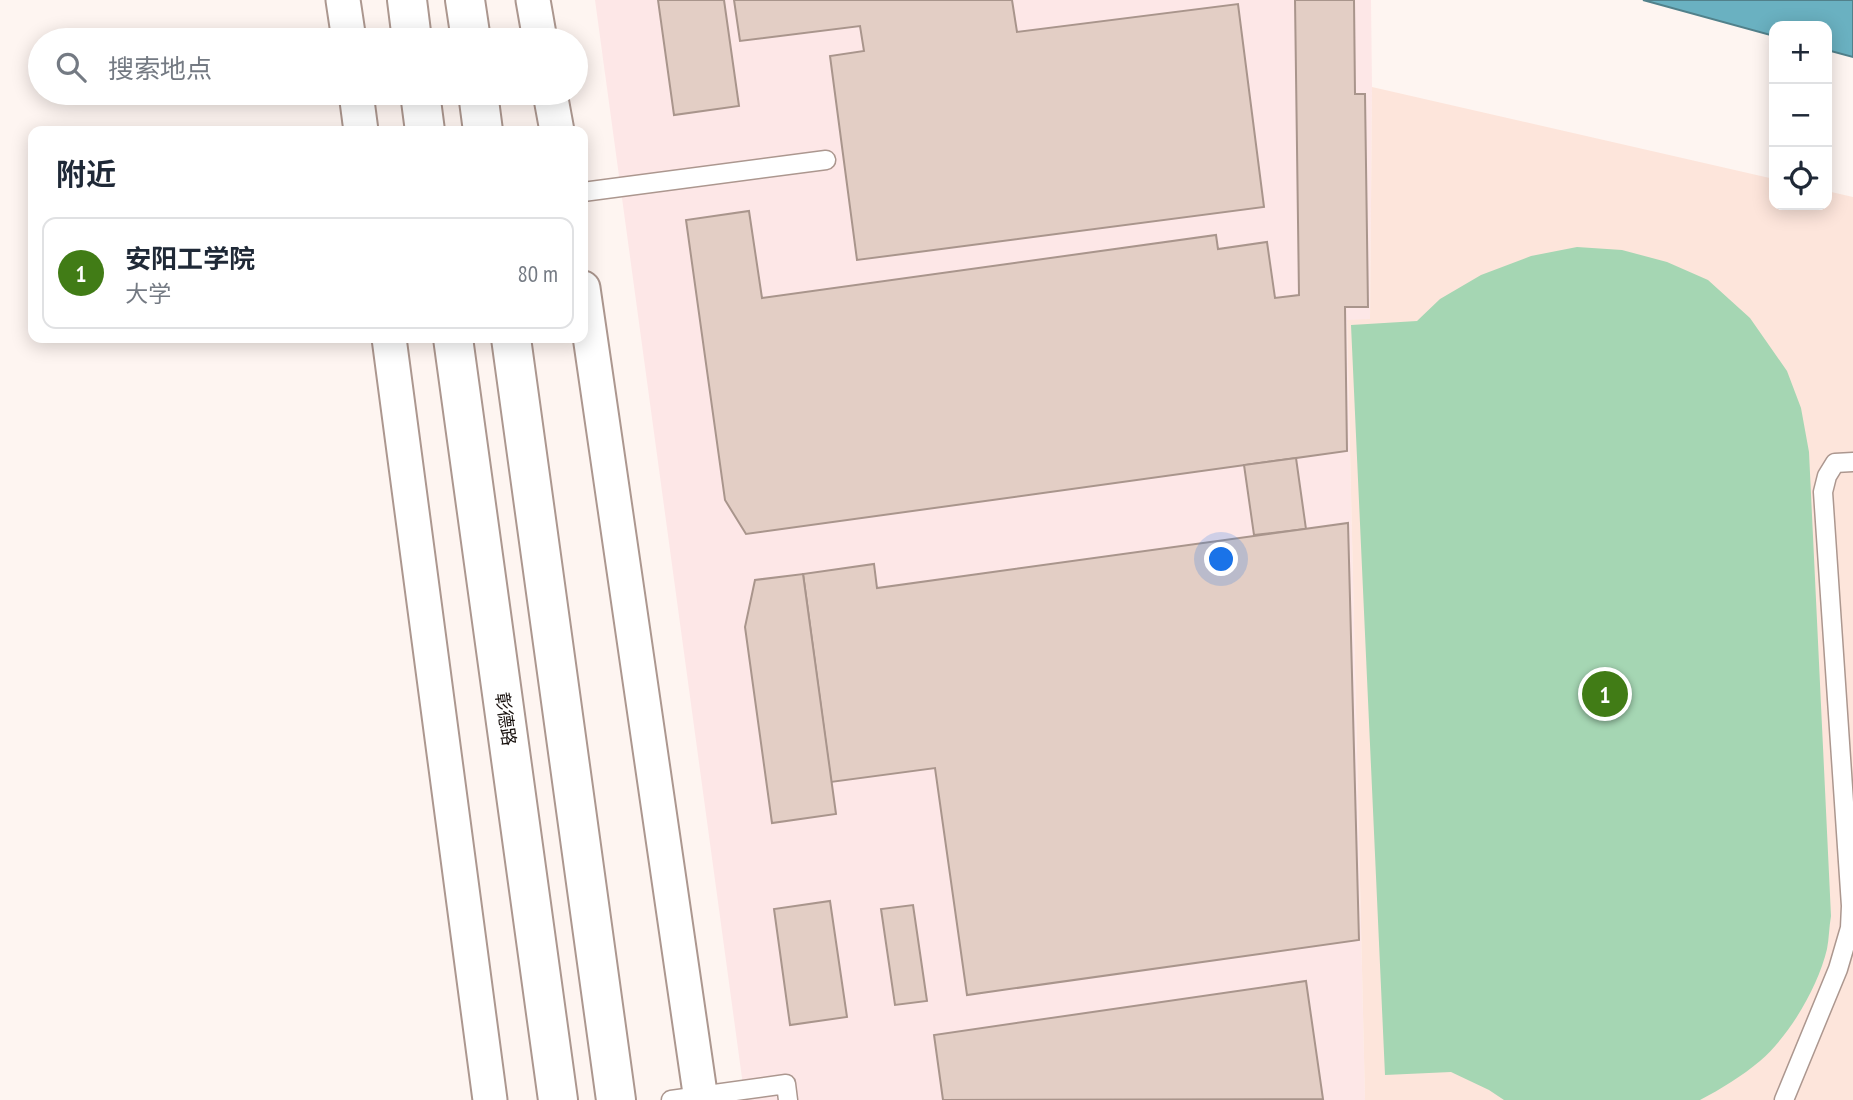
<!DOCTYPE html>
<html lang="zh">
<head>
<meta charset="utf-8">
<style>
	:root { --surface:#fff; --page:#f6f6f7; --text:#1f2937; --muted:#747a83; --line:#e0e1e3; --accent:#417c16 }
	body { margin:0; font-family:"PT Sans Narrow","Noto Sans SC",sans-serif; background:var(--page); color:var(--text) }
	.controls { position:absolute; right:21px; top:21px; display:grid; overflow:hidden; border-radius:14px; box-shadow:0 4px 18px #0003 }
	.controls button { width:63px; height:63px; display:grid; place-items:center; padding:0; border:0; border-bottom:2px solid var(--line); background:var(--surface); color:var(--text); font:35px sans-serif }
	.you { position:absolute; left:1222px; top:560px; width:24px; height:24px; margin:-18px; border:5px solid #fff; border-radius:50%; background:#1a73e8; box-shadow:0 0 0 10px #1a73e833 }
	.badge { display:grid; place-items:center; width:46px; height:46px; border-radius:50%; background:var(--accent); color:#fff; font-size:23px; font-weight:700 }
	.pin { position:absolute; translate:-50% -50%; border:4px solid #fff; box-shadow:0 2px 7px #0006 }
	.list { margin:0; padding:0; list-style:none }
	h2 { display:flex; justify-content:space-between; align-items:center; height:91px; margin:0; padding:0 28px; font-size:30px }
	h2 small { font-size:23px; font-weight:400; color:var(--muted) }
	.list li { display:grid; grid-template-columns:46px 1fr auto; gap:21px; align-items:center; box-sizing:border-box; height:112px; margin:0 14px 14px; padding:0 14px; border:2px solid var(--line); border-radius:14px }
	.list b { display:block; font-size:26px; white-space:nowrap }
	.list p { margin:0; font-size:23px; white-space:nowrap; color:var(--muted) }
	.list em { font-size:23px; font-style:normal; color:var(--muted) }
	.icon { flex:none; width:38px; height:38px; fill:none; stroke:currentColor; stroke-width:2; stroke-linecap:round; stroke-linejoin:round }
	.map { position:relative; flex:none; width:1853px; height:1100px; overflow:hidden }
	.search { position:absolute; background:var(--surface); box-shadow:0 4px 18px #0003; left:28px; top:28px; width:560px; height:77px; display:flex; align-items:center; gap:18px; box-sizing:border-box; padding:0 24px; border-radius:38px; color:var(--muted); font-size:26px }
	.panel { position:absolute; background:var(--surface); box-shadow:0 4px 18px #0003; left:28px; top:126px; width:560px; height:217px; border-radius:14px }
	.map>svg:first-child { display:block }
	.commercial { fill:#fde7e7 }
	.built { fill:#fde5db }
	.green { fill:#a5d6b3 }
	.water { fill:#6ab1c1; stroke:#51818b; stroke-width:2 }
	.building { fill:#e3cec5; stroke:#a9958c; stroke-width:2 }
	.lines { fill:none; stroke-linecap:round; stroke-linejoin:round }
	.service-casing { stroke:#ac978f; stroke-width:21 }
	.minor-casing { stroke:#ac978f; stroke-width:37 }
	.trunk-casing { stroke:#ac978f; stroke-width:42 }
	.service { stroke:#fff; stroke-width:18 }
	.minor { stroke:#fff; stroke-width:33 }
	.trunk { stroke:#fff; stroke-width:38 }
	.labels { text-anchor:middle; dominant-baseline:central; stroke-width:6; stroke-linejoin:round; paint-order:stroke }
	.street-label { font-size:18px; fill:#17100d; stroke:#fff }
</style>
</head>
<body>
<div class="map">
<svg width="1853" height="1100" viewBox="0 0 1853 1100">
	<rect width="100%" height="100%" fill="#fef5f1"/>
	<!-- commercial -->
	<path class="commercial" d="M595,0H1371L1372,87L1370,320L1347,321L1365,1100H745Z"/>
	<!-- built -->
	<path class="built" d="M1372,87L1774,179V205H1827V191L1853,197V1100H1365L1347,320L1370,319Z"/>
	<!-- green -->
	<path class="green" d="M1577,247L1622,250L1667,262L1708,280L1750,318L1787,371L1801,408L1809,452L1831,916C1829,927 1829,939 1827,949C1818,987 1790,1035 1760,1061C1742,1076 1721,1089 1700,1100H1504L1489,1090L1451,1072L1385,1075L1351,325L1417,321L1440,299L1481,275L1531,256Z"/>
	<!-- water -->
	<path class="water" d="M1643,0H1853V57L1827,50V26H1774V36Z"/>
	<!-- building -->
	<g class="building">
		<path d="M658,0H724L739,106L674,115Z"/>
		<path d="M734,0H1012L1017,32L1238,4L1264,207L857,260L830,56L864,51L860,26L740,41Z"/>
		<path d="M1295,0H1354L1355,94H1365L1368,307H1345L1347,451L746,534L725,500L686,220L749,211L762,298L1216,235L1218,249L1267,242L1275,298L1299,295Z"/>
		<path d="M1296,458L1306,529L1254,535L1244,465Z"/>
		<path d="M1348,523L1359,940L967,995L935,768L831,782L803,574L874,564L877,588Z"/>
		<path d="M803,574L836,814L772,823L745,627L755,580Z"/>
		<path d="M830,901L847,1017L790,1025L774,909Z"/>
		<path d="M913,905L927,1001L895,1005L881,909Z"/>
		<path d="M1306,981L1323,1099L943,1100L934,1035Z"/>
	</g>
	<g class="lines">
		<defs>
			<g id="service">
				<path d="M583,192L826,160"/>
				<path d="M671,1100L786,1084L788,1100"/>
				<path d="M1784,1100L1838,969L1850,928L1851,906L1823,492L1827,476L1835,463L1853,462"/>
			</g>
			<g id="minor">
				<path d="M343,0L349,40"/>
				<path d="M533,0L540,40"/>
				<path d="M356,93L361,131"/>
				<path d="M550,93L557,131"/>
				<path d="M583,288L701,1100"/>
				<path d="M389,338L490,1100"/>
			</g>
			<g id="trunk">
				<path d="M407,0L412,40"/>
				<path d="M465,0L471,40"/>
				<path d="M420,93L425,131"/>
				<path d="M478,93L483,131"/>
				<path d="M453,338L558,1100"/>
				<path d="M511,338L616,1100"/>
			</g>
		</defs>
		<!-- service casing -->
		<use href="#service" class="service-casing"/>
		<!-- minor casing -->
		<use href="#minor" class="minor-casing"/>
		<!-- trunk casing -->
		<use href="#trunk" class="trunk-casing"/>
		<!-- service -->
		<use href="#service" class="service"/>
		<!-- minor -->
		<use href="#minor" class="minor"/>
		<!-- trunk -->
		<use href="#trunk" class="trunk"/>
	</g>
	<g class="labels">
		<!-- street labels -->
		<g class="street-label">
			<text transform="translate(506 719) rotate(82)">彰德路</text>
		</g>
	</g>
</svg>
<div class="controls">
<button>+</button>
<button>−</button>
<button><svg class="icon" aria-label="locate" viewBox="0 0 24 24"><circle cx="12" cy="12" r="6"/><path d="M12 2v4M12 18v4M2 12h4M18 12h4"/></svg></button>
</div>
<div class="you"></div>
<div class="pin badge" style="left:1605px;top:694px">1</div>
<div class="search"><svg class="icon" aria-label="search" viewBox="0 0 24 24"><circle cx="10" cy="10" r="6"/><path d="M15 15l6 6"/></svg>搜索地点</div>
<section class="panel">
<h2>附近<small></small></h2>
<ul class="list">
<li><span class="badge">1</span><div><b>安阳工学院</b><p>大学</p></div><em>80 m</em></li>
</ul>
</section>
</div>
</body>
</html>
